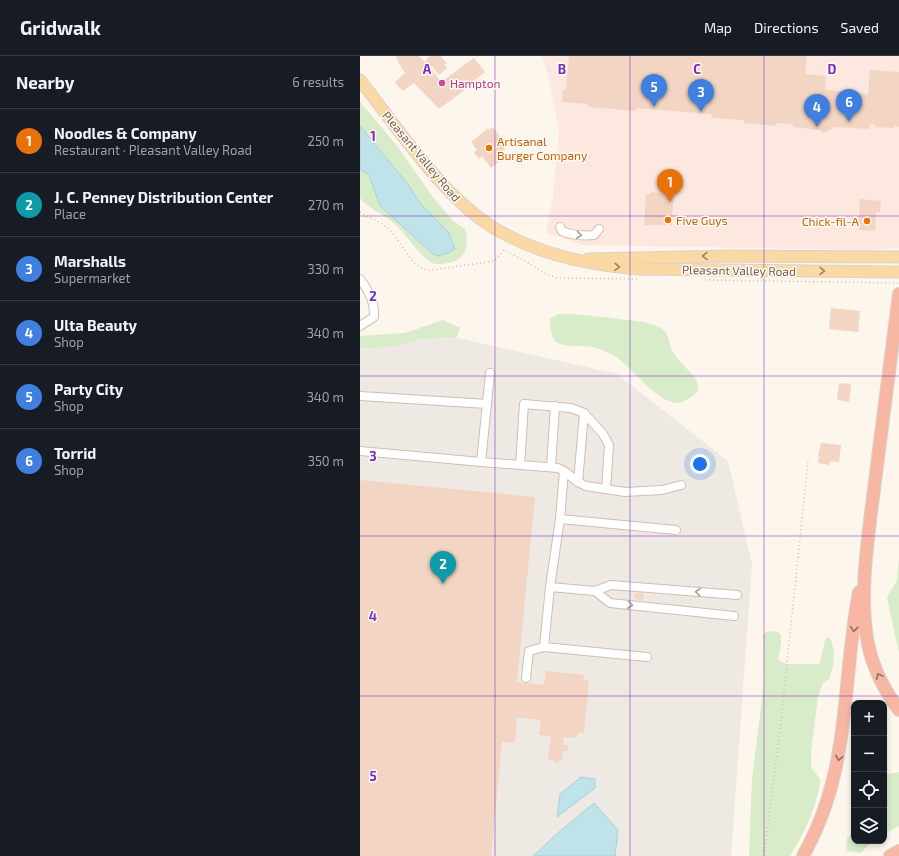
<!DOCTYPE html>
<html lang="en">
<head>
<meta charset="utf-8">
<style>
	:root { --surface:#171b24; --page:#20242c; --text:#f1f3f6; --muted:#9ea1a6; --line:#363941; --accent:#e76f51 }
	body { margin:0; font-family:"Exo 2",sans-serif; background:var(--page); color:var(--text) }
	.controls { position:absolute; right:12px; bottom:12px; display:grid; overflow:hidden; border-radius:8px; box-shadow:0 2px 6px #0003 }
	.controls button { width:36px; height:36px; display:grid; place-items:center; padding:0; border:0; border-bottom:1px solid var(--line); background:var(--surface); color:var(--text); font:20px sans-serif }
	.you { position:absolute; left:340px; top:408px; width:14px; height:14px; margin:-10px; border:3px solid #fff; border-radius:50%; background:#1a73e8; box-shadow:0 0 0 6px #1a73e833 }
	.badge { display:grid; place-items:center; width:26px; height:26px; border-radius:50%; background:var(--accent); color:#fff; font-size:13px; font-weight:700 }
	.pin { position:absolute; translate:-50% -33px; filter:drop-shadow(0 1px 2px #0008) }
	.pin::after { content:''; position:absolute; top:21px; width:14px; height:12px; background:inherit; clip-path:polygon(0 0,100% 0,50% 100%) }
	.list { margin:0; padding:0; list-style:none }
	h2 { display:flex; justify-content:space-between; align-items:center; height:52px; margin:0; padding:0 16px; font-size:17px }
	h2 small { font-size:13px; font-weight:400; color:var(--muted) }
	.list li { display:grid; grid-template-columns:26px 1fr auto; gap:12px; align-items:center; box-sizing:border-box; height:64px; padding:0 16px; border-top:1px solid var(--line) }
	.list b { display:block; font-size:15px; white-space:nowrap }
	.list p { margin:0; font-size:13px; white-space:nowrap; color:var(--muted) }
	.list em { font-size:13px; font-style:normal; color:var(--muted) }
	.icon { flex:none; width:22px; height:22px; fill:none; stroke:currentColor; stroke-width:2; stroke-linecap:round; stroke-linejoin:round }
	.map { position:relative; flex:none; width:539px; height:800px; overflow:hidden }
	header { display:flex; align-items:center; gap:24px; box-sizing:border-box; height:56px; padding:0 20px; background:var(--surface); border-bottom:1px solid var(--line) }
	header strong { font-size:19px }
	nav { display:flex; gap:22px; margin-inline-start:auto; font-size:14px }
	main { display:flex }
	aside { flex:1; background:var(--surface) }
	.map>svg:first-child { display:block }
	.commercial { fill:#fde8e0 }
	.industrial { fill:#efe9e4 }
	.green { fill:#d8ecc9 }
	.water { fill:#bfe3e8; stroke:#a5d3da }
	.building { fill:#f3d5c3 }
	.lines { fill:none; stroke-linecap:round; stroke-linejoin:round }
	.minor-casing { stroke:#d1beb0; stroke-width:10 }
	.major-casing { stroke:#dad1cd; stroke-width:13 }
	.highway-casing { stroke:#dad1cd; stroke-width:14 }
	.path { stroke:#d9b8a5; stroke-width:1.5; stroke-dasharray:1 3; stroke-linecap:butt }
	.minor { stroke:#fff; stroke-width:8 }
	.major { stroke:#fbd9a5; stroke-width:11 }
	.highway { stroke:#f7b7a3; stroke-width:12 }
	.oneway { stroke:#af9d94 }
	.oneway2 { stroke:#a18267 }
	.oneway3 { stroke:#936e5e }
	.grid { fill:none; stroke:#7b2cbf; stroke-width:1; stroke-opacity:0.55 }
	.hotel-dot { fill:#d1479c; stroke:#fffaf3; stroke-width:1.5 }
	.food-dot { fill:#e8710a; stroke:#fffaf3; stroke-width:1.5 }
	.labels { text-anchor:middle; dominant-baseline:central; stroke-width:3; stroke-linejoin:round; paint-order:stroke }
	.hotel-label { font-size:12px; fill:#b23c85; stroke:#fffaf3; text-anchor:start }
	.food-label { font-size:12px; fill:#c56008; stroke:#fffaf3; text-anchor:start }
	.street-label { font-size:12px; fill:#7a5c4d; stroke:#fffaf3 }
	.grid-label { font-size:13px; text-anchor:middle; font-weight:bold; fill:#7b2cbf; stroke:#fffaf3; stroke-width:3; stroke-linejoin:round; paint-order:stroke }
</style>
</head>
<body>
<header>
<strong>Gridwalk</strong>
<nav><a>Map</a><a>Directions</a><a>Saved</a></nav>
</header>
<main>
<aside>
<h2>Nearby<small>6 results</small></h2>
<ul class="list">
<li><span class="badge" style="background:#e8710a">1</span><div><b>Noodles &amp; Company</b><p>Restaurant · Pleasant Valley Road</p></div><em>250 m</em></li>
<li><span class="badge" style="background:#0f9aa8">2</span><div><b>J. C. Penney Distribution Center</b><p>Place</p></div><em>270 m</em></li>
<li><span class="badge" style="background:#3f7fe0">3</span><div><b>Marshalls</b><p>Supermarket</p></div><em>330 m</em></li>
<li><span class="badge" style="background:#3f7fe0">4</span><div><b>Ulta Beauty</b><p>Shop</p></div><em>340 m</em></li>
<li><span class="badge" style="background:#3f7fe0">5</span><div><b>Party City</b><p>Shop</p></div><em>340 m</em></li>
<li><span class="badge" style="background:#3f7fe0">6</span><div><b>Torrid</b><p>Shop</p></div><em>350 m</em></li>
</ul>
</aside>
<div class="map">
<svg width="539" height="800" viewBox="0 0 539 800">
	<rect width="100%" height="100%" fill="#fdf6ec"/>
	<!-- commercial -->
	<path class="commercial" d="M182,0H539V192L510,194L222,189L186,177L193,140L199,76L188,19Z"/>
	<!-- industrial -->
	<path class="industrial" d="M85,279L257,318L368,405L392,508L371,800H0V294Z"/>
	<!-- green -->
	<g class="green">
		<path d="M0,46L38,91L72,140L93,165L105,173C112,199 98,209 74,208C57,198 49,181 35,168C24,158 10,154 0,142V113L9,119L15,135L28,157L73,198L85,197L94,187L89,177L60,147L47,127L0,70Z"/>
		<path d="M198,258C222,258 244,261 267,264C276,265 286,266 294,269C313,276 306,286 315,299C325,315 358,332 322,346C303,353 273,314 259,303C253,298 240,293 232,291C219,288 208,293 196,286C191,282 190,269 190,263Z"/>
		<path d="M83,264L100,272L96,282L87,281L61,283L37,290L0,293V280L45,277Z"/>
		<path d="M539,503V597L527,542L537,524Z"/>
		<path d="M407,575L418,576L421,579V587L418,604L427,608H459C463,599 462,590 467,581L471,583L474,597L473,611L469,623L463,627L458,640L451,697V711L460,723C459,747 443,780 430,800H389L392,723L404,627L403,579Z"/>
		<path d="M539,716V770L524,778V719Z"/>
		<path d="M494,776V785H512L501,797L486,795L487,782Z"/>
	</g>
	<!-- water -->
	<g class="water">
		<path d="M0,70L47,127L60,147L89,177L95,193L89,197L77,200L73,198L20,150L9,119L0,113Z"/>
		<path d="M221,721L235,723V732L197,761L200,738Z"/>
		<path d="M234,747L258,774L255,800H173L199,776Z"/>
	</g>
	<!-- building -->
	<g class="building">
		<path d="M36,0H59L65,6L69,0H80L87,7L85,9L87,12L79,19L72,10L70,11L81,26L114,2L125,16L111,27L105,34L79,53L54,27L43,35L36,28L35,26L45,17L38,6Z"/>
		<path d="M209,0H447L445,18L466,20L465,34L508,38L510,14L539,16V71L534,70V72L515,71V69L510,68L509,73L475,71L464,77L461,76V74L433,71V68L416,67V70L384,67V64L351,62L352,58L276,52V55L228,51V48L202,46L203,34H206Z"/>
		<path d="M133,71L146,88L143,90L145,93L137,99L141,104L131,112L122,100L119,103L114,96L117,94L111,86L128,72L129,74Z"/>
		<path d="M291,136L313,139L312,169H284L286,138H291Z"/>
		<path d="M500,143L521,145L520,156H516L515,175L498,174Z"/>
		<path d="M471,252L500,255L498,276L469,273Z"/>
		<path d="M479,327L491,328L489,346L477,344Z"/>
		<path d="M461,387L481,389L479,406L470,405V409L458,407L459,399H458Z"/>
		<path d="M0,424L175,441L157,626L184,629L186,615L224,619L223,624H229L224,677H218L217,682L204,681L203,689H208L207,696L203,695L202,705L199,704V707H194V704H189L188,700L191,680L179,679L181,664L157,661L155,687L142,686L131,800H0Z"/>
		<path d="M275,537L284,538L283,544L274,543Z"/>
	</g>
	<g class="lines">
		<defs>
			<g id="minor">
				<path d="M200,171L202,175C211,179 224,180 234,179L239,173"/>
				<path d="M0,223C9,235 15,246 14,261L0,270"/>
				<path d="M130,317L121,406L198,412L204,415"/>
				<path d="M0,340L127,348"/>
				<path d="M0,395L121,406"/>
				<path d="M160,409L164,348L211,352L224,357L243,378L249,389L246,433"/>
				<path d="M191,411L195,350"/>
				<path d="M218,426L224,357"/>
				<path d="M200,463L204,415L218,426L226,430L265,436L302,434L321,429"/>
				<path d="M190,531L200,463L316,474"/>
				<path d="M235,535L250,547L374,560"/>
				<path d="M287,601L184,591L190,531L235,535L251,529L377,539"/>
				<path d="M166,622L169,595L184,591"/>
			</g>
			<g id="major">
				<path d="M0,24C32,65 68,118 107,152C153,193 218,208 278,213L539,216"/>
				<path d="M228,203L370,200L539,201"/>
			</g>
			<g id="highway">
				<path d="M539,238C531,300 523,363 515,425C509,476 498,537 508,588C513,612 524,634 539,654"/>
				<path d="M443,800C492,714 481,629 499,536"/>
				<path d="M530,800L539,795"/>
			</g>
		</defs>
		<!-- minor casing -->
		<use href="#minor" class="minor-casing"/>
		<!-- major casing -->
		<use href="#major" class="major-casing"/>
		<!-- highway casing -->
		<use href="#highway" class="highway-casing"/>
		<!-- path -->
		<g class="path">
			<path d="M0,156C10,162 22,167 30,174C42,186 52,216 72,214L134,205L144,194L165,205L184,217L197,222L279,223"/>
			<path d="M345,224L539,227"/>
			<path d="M404,800L421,664L448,405"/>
		</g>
		<!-- minor -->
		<use href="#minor" class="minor"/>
		<!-- major -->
		<use href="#major" class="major"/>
		<!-- highway -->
		<use href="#highway" class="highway"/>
	</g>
	<!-- one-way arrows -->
	<defs><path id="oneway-chevron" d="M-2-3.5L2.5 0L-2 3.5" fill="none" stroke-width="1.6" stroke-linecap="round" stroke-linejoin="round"/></defs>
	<g class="oneway">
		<use href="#oneway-chevron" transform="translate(219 179) rotate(6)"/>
		<use href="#oneway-chevron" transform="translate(338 536) rotate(-175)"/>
		<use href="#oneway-chevron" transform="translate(270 549) rotate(7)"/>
	</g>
	<g class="oneway2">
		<use href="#oneway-chevron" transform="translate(345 200) rotate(179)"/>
		<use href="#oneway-chevron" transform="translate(257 211) rotate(4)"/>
		<use href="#oneway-chevron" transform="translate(462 215) rotate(1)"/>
	</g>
	<g class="oneway3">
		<use href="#oneway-chevron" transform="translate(494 573) rotate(96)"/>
		<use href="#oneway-chevron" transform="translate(519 620) rotate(-114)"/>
		<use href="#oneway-chevron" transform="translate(479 702) rotate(101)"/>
	</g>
	<!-- grid -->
	<path class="grid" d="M135,0V800M270,0V800M404,0V800M0,160H539M0,320H539M0,480H539M0,640H539"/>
	<!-- markers -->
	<circle class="hotel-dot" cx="82" cy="27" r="4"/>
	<g class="food-dot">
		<circle cx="129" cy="92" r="4"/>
		<circle cx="308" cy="164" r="4"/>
		<circle cx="507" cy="165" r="4"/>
	</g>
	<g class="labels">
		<!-- hotel labels -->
		<g class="hotel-label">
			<text x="90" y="27">Hampton</text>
		</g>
		<!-- food labels -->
		<g class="food-label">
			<text x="137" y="85">Artisanal<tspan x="137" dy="14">Burger Company</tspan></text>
			<text x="316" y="164">Five Guys</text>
			<text x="499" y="165" text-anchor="end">Chick-fil-A</text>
		</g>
		<!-- street labels -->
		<g class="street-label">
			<text transform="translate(62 100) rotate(50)">Pleasant Valley Road</text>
			<text transform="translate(379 214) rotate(1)">Pleasant Valley Road</text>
		</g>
	</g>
	<g class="grid-label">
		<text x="67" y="18">A</text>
		<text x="202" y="18">B</text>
		<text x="337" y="18">C</text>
		<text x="472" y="18">D</text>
		<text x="13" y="85">1</text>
		<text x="13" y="245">2</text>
		<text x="13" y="405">3</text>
		<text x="13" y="565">4</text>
		<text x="13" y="725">5</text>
	</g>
</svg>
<div class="controls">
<button>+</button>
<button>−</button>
<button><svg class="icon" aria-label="locate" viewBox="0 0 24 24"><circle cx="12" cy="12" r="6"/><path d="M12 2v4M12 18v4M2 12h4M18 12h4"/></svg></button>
<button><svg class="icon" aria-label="layers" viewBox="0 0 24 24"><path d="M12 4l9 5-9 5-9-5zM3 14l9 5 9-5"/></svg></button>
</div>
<div class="you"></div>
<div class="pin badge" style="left:310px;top:146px;background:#e8710a">1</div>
<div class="pin badge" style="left:83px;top:528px;background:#0f9aa8">2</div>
<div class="pin badge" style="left:341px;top:56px;background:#3f7fe0">3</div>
<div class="pin badge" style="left:457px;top:71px;background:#3f7fe0">4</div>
<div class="pin badge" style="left:294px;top:51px;background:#3f7fe0">5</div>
<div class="pin badge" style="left:489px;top:66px;background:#3f7fe0">6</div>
</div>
</main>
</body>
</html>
